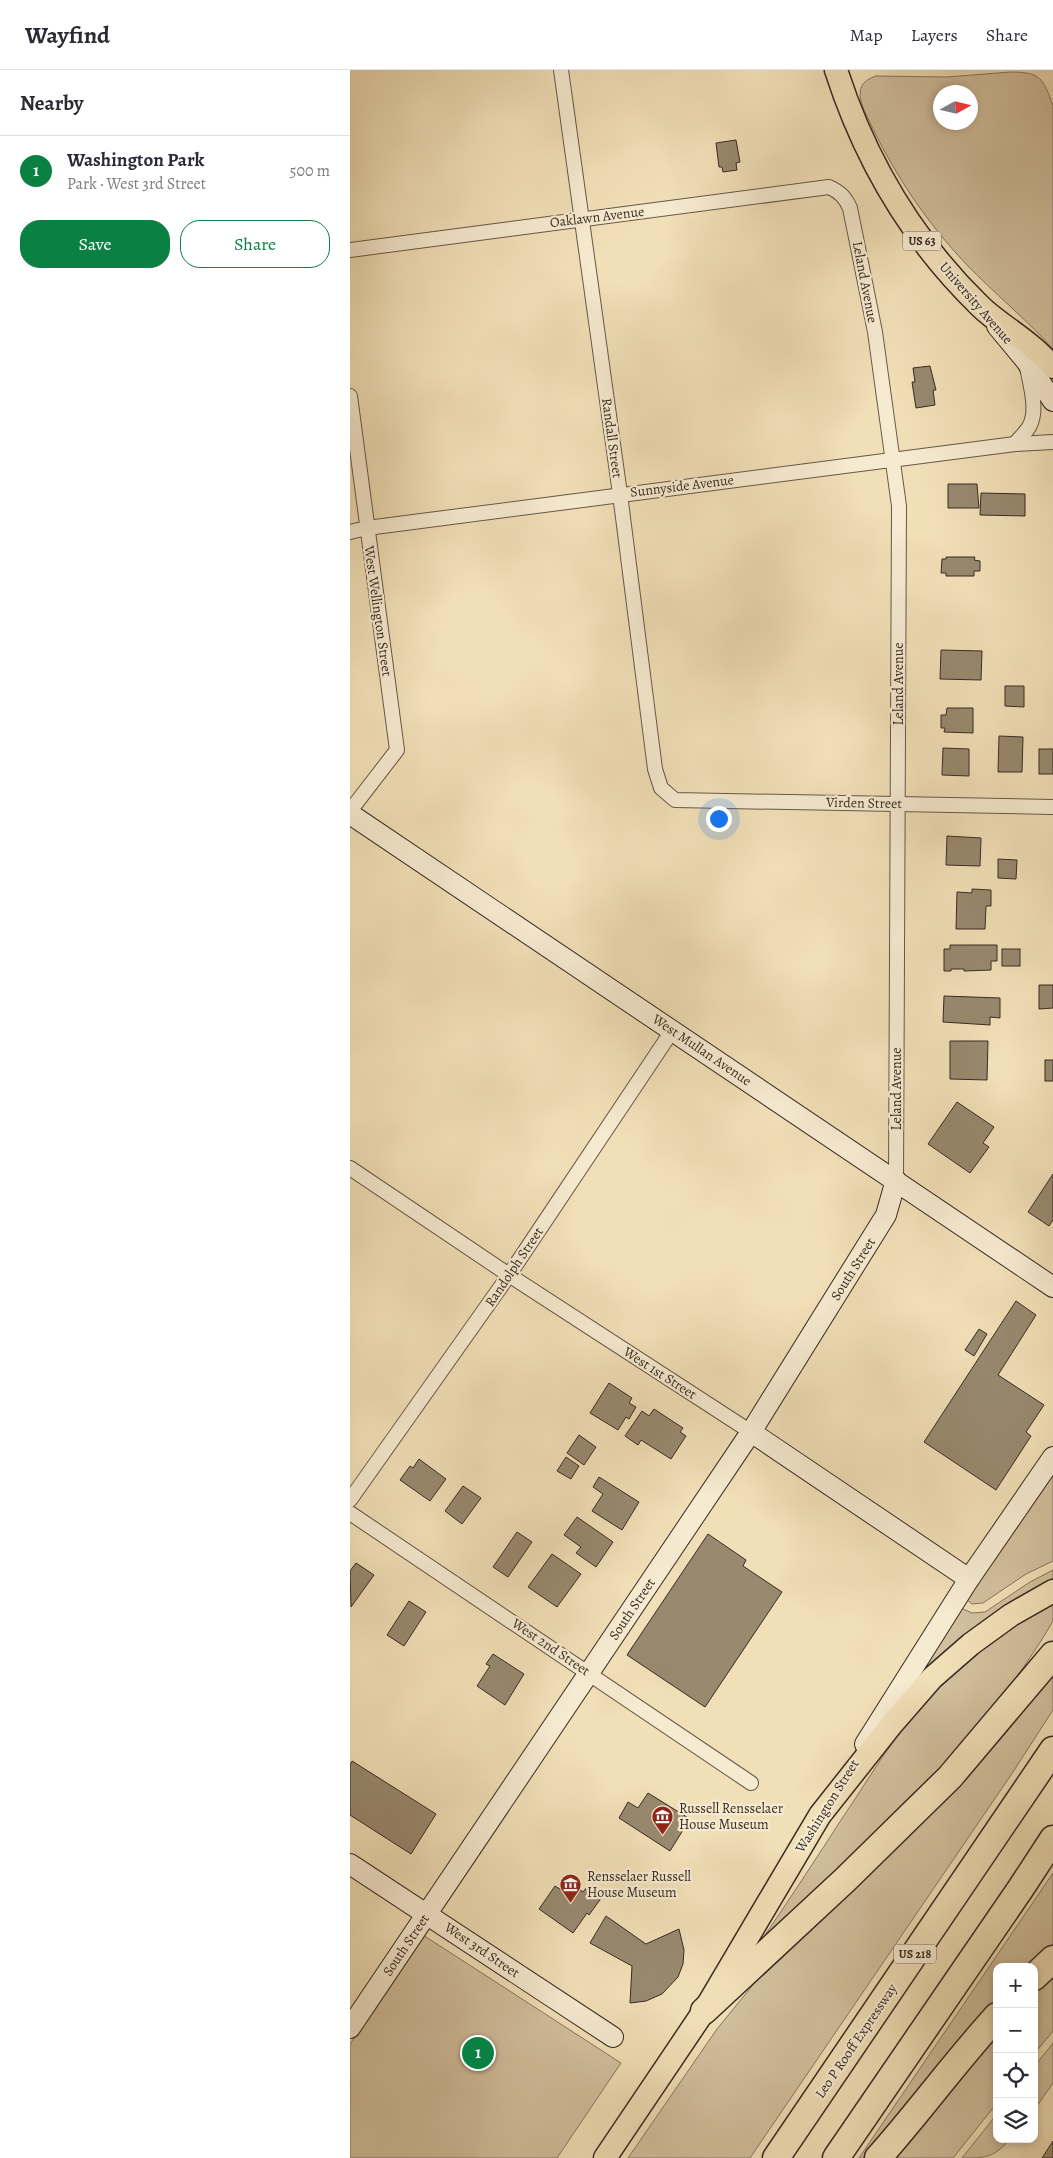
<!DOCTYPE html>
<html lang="en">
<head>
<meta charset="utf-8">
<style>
	:root { --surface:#fff; --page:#f7f7f7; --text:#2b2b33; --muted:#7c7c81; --line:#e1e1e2; --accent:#0b8043 }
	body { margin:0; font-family:Alegreya,serif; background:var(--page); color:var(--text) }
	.controls { position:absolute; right:15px; bottom:15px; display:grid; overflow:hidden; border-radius:10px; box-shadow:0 2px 8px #0003 }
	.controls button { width:45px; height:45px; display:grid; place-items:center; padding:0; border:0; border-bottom:1px solid var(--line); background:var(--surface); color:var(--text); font:25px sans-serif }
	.compass { position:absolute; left:583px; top:15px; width:45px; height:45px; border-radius:50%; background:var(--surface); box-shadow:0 2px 8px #0003; rotate:82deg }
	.you { position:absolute; left:368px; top:748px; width:18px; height:18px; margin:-12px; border:4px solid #fff; border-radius:50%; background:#1a73e8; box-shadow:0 0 0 8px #1a73e833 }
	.badge { display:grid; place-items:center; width:32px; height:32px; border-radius:50%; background:var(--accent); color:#fff; font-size:16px; font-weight:700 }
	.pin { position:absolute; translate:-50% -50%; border:2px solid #fff; box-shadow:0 1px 5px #0006 }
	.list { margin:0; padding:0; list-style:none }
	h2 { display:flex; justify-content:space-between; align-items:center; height:65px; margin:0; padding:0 20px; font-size:21px }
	h2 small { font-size:16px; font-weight:400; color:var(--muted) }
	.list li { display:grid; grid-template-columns:32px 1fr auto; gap:15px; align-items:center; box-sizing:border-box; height:70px; padding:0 20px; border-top:1px solid var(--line) }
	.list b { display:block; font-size:19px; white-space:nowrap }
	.list p { margin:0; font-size:16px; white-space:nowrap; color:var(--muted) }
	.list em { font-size:16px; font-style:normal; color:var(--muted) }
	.actions { display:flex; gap:10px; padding:15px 20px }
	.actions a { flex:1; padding:11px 0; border:1px solid var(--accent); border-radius:20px; text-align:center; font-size:18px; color:var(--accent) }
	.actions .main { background:var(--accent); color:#fff }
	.icon { flex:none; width:28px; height:28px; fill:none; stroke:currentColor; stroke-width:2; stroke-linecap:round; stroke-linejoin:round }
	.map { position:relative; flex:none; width:703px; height:2088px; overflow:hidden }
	header { display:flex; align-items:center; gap:30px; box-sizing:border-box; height:70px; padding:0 25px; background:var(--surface); border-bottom:1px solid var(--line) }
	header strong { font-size:24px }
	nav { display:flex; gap:28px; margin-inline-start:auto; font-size:18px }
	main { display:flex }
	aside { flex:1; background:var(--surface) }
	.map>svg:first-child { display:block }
	.green { fill:#d2c09e; stroke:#857660; fill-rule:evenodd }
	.building { fill:#98896f; stroke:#382b22 }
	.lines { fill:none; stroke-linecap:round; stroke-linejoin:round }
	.street-casing { stroke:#665847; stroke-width:16 }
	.secondary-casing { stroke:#382b22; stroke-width:22 }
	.primary-casing { stroke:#382b22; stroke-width:25 }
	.highway-casing { stroke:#382b22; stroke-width:29 }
	.street { stroke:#f6ead0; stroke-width:14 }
	.secondary { stroke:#f6ead0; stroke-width:20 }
	.primary { stroke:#f1dfb7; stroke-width:22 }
	.highway { stroke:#f1dfb7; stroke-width:26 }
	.labels { text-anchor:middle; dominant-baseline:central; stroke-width:4.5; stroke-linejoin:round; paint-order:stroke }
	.shield { fill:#f6ead0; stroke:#716456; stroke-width:1 }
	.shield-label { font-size:12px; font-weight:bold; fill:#382b22 }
	.street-label { font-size:14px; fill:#382b22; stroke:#f6ead0 }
	.poi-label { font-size:14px; fill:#382b22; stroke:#f6ead0; text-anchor:start }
</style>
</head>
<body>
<header>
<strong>Wayfind</strong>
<nav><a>Map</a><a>Layers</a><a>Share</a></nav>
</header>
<main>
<aside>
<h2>Nearby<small></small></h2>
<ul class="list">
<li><span class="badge">1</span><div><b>Washington Park</b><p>Park · West 3rd Street</p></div><em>500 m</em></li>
</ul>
<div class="actions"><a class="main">Save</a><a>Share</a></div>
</aside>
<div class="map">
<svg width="703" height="2088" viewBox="0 0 703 2088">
	<rect width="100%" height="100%" fill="#f1dfb7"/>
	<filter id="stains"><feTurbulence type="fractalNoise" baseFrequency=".004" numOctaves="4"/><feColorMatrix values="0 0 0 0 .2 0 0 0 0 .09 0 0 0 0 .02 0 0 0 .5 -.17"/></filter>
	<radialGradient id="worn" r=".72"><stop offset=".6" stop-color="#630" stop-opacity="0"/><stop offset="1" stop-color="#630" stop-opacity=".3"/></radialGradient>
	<!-- green -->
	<g class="green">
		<path d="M660,2C691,2 693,8 703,36V279C676,249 644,223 616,194C578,154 547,108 523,59C515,41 497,15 526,6L597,7ZM590,22H620V52H590Z"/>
		<path d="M703,1405V1491L676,1504L633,1533L622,1534L617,1530Z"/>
		<path d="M703,1500V1508C649,1534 605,1574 562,1616L611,1538L622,1543L635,1542L680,1512Z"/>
		<path d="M703,1532V1551L691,1571L661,1616L609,1679L414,1873L411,1871C439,1830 466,1789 493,1747C511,1721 527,1693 546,1668C589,1612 641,1565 703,1532Z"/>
		<path d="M703,1595V1640L663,1702L400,2088H278L367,1959L411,1905Z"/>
		<path d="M703,1803V1874L681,1897H647V1932L630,1949L518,2088H509Z"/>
		<path d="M73,1865L271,1993L207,2088H0V1974Z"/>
		<path d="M703,1902V1961L684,1984V1920Z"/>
		<path d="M647,1960V2033L603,2088H543Z"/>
		<path d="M703,1973V2013L684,2040V1997Z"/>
		<path d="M647,2044V2069H660C644,2088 635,2088 612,2088Z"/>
	</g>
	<!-- building -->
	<g class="building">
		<path d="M386,70L390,92L386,93L387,100L373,102L372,97H369L366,73Z"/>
		<path d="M580,296L586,320H583L585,335L566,338L562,312H565L563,298Z"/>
		<path d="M598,414H627L629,438H598Z"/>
		<path d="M631,423L675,424V446L630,445Z"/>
		<path d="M596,487H625L624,490L630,491V501H624V506H596V503H591L592,489H596Z"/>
		<path d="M591,580L632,581L631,610L590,609Z"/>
		<path d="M655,616H674V637L655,636Z"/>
		<path d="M597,638H623V663L594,662L595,658H591V645H596Z"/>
		<path d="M649,666L673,667L672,702H648Z"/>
		<path d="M593,678L619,679V706L592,705Z"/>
		<rect x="689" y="679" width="14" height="25"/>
		<path d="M597,766L631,768L630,796L596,795Z"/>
		<path d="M648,789L667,790L666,809L648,808Z"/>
		<path d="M622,819L641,820V836H636L635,859H606L607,822L622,823Z"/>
		<path d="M600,875H647V891H641V900L614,901V899H601V901H594V879H600Z"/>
		<rect x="652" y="879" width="18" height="17"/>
		<path d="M689,915H703V938L689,939Z"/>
		<path d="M594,926L650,928V948L640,947V955L593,952Z"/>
		<path d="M600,971H638L637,1010L600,1009Z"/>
		<rect x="695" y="990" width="8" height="21"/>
		<path d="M607,1032L644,1057L633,1073L639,1077L620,1103L578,1074Z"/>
		<path d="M703,1104V1150L699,1156L678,1142Z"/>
		<path d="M666,1231L686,1245L648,1305L694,1335L676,1362L681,1366L646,1420L574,1372Z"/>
		<path d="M629,1259L637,1264L624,1286L615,1280Z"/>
		<path d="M259,1313L282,1328L279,1333L286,1337L279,1349L276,1347L268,1360L240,1343Z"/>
		<path d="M304,1339L333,1358L330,1362L336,1366L321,1389L291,1370L288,1375L275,1366L292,1341L299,1346Z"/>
		<path d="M229,1365L246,1377L234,1395L217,1383Z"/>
		<path d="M216,1387L229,1396L221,1409L207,1401Z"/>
		<path d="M69,1389L96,1409L80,1431L50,1410L60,1396L63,1398Z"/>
		<path d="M249,1407L289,1432L272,1460L242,1441L253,1424L243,1417Z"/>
		<path d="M113,1416L131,1428L112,1454L95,1441Z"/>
		<path d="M227,1447L263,1472L246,1497L226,1483L231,1477L214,1465Z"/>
		<path d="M167,1462L182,1472L158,1507L143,1497Z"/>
		<path d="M358,1464L396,1490L393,1496L432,1522L355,1637L277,1585Z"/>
		<path d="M202,1484L231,1504L207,1537L178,1517Z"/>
		<path d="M6,1493L24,1505L1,1537L0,1501Z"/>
		<path d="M59,1531L76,1542L54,1576L37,1565Z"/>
		<path d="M143,1584L174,1604L155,1635L127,1616L140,1596L136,1594Z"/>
		<path d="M2,1691L86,1744L61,1784L0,1745V1695Z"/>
		<path d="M298,1723L340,1749L320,1781L269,1748L278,1732L288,1738Z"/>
		<path d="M219,1812L233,1822L237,1817L252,1827L239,1845L237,1843L223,1863L189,1839L205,1816L213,1821Z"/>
		<path d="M256,1846L296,1874L329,1859L334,1880L333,1894L328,1907L312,1924L296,1931L280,1933L282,1896L240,1873Z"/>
		<path d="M703,2071V2088H692Z"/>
	</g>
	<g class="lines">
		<defs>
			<g id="street">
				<path d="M211,0L270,424L305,699L311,718L325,730L703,737"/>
				<path d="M0,180L479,117C490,122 495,127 500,138L525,262L549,436L546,1110"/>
				<path d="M0,326L47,680L0,741"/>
				<path d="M665,374C669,368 677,362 680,355C688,339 680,314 677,297"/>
				<path d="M0,462L17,458L665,374L703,372"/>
				<path d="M0,1098L159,1205L401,1362"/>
				<path d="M0,1430L159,1205L322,961"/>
				<path d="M0,1443L401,1713"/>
			</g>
			<g id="secondary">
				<path d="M647,256L676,291L703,331"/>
				<path d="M0,744L703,1217"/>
				<path d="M401,1362L619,1509"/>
				<path d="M515,1674L619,1509L703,1387"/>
				<path d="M0,1794L263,1967"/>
				<path d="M0,1958L401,1362L536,1145L546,1110"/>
			</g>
			<g id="primary">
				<path d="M486,0C515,90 562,170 630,236C645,251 665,262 681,276C689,282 696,290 703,297"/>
				<path d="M255,2088L354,1941L470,1745L542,1654L582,1608L621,1574L661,1545L703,1521"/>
			</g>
			<g id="highway">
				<path d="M684,1907L703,1889"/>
				<path d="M354,1941L496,1809L600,1707L703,1585"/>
				<path d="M426,2088L703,1680"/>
				<path d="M486,2088L671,1818L703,1769"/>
				<path d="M528,2088C569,2042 605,1992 647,1946"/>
			</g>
		</defs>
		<!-- street casing -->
		<use href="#street" class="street-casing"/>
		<!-- secondary casing -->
		<use href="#secondary" class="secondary-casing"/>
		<!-- primary casing -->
		<use href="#primary" class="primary-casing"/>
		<!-- highway casing -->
		<use href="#highway" class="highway-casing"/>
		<!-- street -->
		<use href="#street" class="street"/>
		<!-- secondary -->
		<use href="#secondary" class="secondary"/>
		<!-- primary -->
		<use href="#primary" class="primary"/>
		<!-- highway -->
		<use href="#highway" class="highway"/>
	</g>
	<!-- icons -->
	<defs>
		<symbol id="museum-pin" viewBox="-11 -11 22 30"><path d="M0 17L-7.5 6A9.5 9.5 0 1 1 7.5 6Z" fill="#8f2418" stroke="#f6ead0"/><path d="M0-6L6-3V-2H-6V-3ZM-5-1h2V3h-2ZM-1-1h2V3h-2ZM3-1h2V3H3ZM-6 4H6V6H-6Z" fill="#fff"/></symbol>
	</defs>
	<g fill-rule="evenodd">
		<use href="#museum-pin" x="300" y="1734" width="25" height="34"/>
		<use href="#museum-pin" x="208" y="1802" width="25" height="34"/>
	</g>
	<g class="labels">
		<!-- shield labels -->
		<g class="shield">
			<rect x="553" y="161.5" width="38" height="19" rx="4"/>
			<rect x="544" y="1874.5" width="42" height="19" rx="4"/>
		</g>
		<g class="shield-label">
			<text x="572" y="171">US 63</text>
			<text x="565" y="1884">US 218</text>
		</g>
		<!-- street labels -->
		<g class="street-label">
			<text transform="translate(247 147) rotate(-7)">Oaklawn Avenue</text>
			<text transform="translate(515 212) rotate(79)">Leland Avenue</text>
			<text transform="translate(626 233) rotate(49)">University Avenue</text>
			<text transform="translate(262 368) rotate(82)">Randall Street</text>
			<text transform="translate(332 416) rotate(-7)">Sunnyside Avenue</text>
			<text transform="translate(28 541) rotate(82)">West Wellington Street</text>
			<text transform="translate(548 614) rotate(-90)">Leland Avenue</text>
			<text transform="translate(514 733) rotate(1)">Virden Street</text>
			<text transform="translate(352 980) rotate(34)">West Mullan Avenue</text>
			<text transform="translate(546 1019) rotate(-90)">Leland Avenue</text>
			<text transform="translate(164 1197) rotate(-56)">Randolph Street</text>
			<text transform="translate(503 1199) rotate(-58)">South Street</text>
			<text transform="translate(310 1303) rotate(33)">West 1st Street</text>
			<text transform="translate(282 1539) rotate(-56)">South Street</text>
			<text transform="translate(201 1577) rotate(34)">West 2nd Street</text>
			<text transform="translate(477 1736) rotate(-58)">Washington Street</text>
			<text transform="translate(56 1875) rotate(-56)">South Street</text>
			<text transform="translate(132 1880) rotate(34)">West 3rd Street</text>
			<text transform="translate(506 1971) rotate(-56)">Leo P Rooff Expressway</text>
		</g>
		<!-- poi labels -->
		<g class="poi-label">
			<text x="329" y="1738">Russell Rensselaer<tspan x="329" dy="16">House Museum</tspan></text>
			<text x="237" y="1806">Rensselaer Russell<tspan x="237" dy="16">House Museum</tspan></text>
		</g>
	</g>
	<rect width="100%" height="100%" filter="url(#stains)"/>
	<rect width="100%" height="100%" fill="url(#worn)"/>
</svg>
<div class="controls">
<button>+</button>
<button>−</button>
<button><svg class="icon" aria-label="locate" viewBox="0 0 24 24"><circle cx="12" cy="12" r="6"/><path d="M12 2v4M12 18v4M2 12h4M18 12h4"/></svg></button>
<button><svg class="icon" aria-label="layers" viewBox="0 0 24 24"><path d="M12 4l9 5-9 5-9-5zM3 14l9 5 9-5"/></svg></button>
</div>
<svg class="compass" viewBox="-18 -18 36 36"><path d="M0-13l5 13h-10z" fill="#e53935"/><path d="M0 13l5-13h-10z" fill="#7c7c81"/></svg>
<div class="you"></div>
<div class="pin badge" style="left:128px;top:1983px">1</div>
</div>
</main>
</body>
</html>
